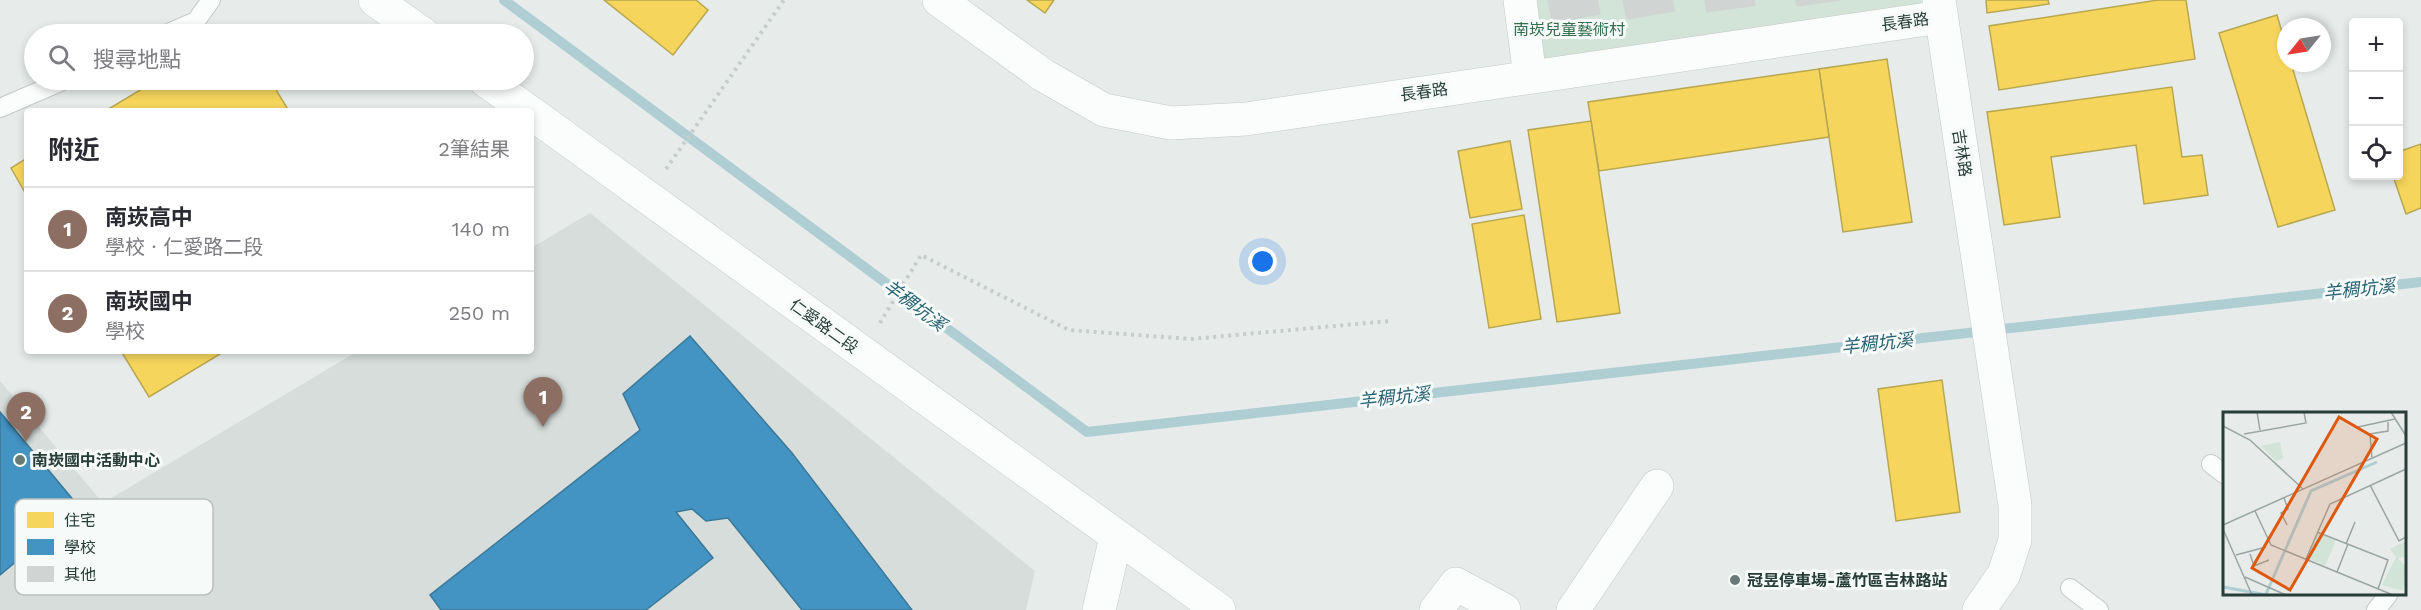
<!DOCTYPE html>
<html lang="zh-TW">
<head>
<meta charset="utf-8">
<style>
	:root { --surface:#fff; --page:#f2f2f3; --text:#2b2b33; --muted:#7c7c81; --line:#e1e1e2; --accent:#6a7a76 }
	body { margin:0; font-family:"Work Sans","Noto Sans TC",sans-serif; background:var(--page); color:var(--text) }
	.controls { position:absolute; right:18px; top:18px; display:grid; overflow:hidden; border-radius:6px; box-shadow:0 3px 9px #0003 }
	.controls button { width:54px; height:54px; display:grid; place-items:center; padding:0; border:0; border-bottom:2px solid var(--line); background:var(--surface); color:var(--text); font:30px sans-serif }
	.compass { position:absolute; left:2277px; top:18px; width:54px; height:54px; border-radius:50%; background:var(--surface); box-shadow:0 3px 9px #0003; rotate:240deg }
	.you { position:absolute; left:1263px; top:262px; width:21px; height:21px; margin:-15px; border:4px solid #fff; border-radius:50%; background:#1a73e8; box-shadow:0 0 0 9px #1a73e833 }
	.badge { display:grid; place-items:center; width:39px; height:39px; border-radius:50%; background:var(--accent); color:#fff; font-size:20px; font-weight:700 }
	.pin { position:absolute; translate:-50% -50px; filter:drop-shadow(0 2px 3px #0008) }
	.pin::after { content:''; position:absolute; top:32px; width:21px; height:18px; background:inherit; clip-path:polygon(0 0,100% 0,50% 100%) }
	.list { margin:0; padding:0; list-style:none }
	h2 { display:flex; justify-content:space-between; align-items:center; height:78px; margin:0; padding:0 24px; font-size:26px }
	h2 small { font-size:20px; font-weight:400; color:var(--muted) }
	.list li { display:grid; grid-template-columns:39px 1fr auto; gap:18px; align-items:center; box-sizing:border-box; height:84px; padding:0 24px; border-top:2px solid var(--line) }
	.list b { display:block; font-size:22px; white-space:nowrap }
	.list p { margin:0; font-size:20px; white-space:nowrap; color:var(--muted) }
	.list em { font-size:20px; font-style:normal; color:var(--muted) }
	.icon { flex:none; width:33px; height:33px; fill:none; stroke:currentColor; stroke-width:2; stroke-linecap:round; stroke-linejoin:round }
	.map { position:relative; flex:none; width:2421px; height:610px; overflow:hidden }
	.search { position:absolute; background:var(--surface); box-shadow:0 3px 9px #0003; left:24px; top:24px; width:510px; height:66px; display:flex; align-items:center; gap:15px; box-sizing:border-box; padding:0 21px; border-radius:33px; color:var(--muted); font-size:22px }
	.panel { position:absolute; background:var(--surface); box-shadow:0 3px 9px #0003; left:24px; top:108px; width:510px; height:246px; border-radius:6px }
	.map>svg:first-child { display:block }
	.built { fill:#d6ddda }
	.green { fill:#d2e3d8 }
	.homes { fill:#f6d55c; stroke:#b8a751; stroke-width:1.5 }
	.schools { fill:#4393c3; stroke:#3b7999; stroke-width:1.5 }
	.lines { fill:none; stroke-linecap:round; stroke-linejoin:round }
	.stream { stroke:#aeced4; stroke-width:10 }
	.building { fill:#d0d4d3; stroke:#d0d5d3; stroke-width:1.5 }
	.lane-casing { stroke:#c4c9c7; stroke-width:20 }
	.street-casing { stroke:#c4c9c7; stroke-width:34 }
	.path { stroke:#c7cdcb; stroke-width:4; stroke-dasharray:3 4.5; stroke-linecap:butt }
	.lane { stroke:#fbfcfc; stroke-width:18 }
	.street { stroke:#fbfcfc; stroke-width:33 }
	.poi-dot { fill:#6a7a76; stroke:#f6faf8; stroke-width:2 }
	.labels { text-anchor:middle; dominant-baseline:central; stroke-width:6; stroke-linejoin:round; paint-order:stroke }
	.street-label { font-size:16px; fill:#273d38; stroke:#f6faf8 }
	.park-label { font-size:16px; fill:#356f4e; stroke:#f6faf8 }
	.poi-label { font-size:16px; font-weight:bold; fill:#273d38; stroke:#f6faf8; text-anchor:start }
	.water-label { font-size:18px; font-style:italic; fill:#276373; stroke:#f6faf8 }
	.inset-river { fill:none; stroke:#aeced4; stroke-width:3 }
	.inset-road { fill:none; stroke:#9aa6a3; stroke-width:1.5 }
	.view { fill:#de580e; fill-opacity:0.15; stroke:#de580e; stroke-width:3 }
	.inset-edge { fill:none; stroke:#273d38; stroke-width:3 }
	.key { fill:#f6faf8; stroke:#b8c1be; stroke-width:1.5 }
	.key-label { font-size:16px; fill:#273d38 }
</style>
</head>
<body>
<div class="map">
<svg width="2421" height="610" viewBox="0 0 2421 610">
	<rect width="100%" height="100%" fill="#e7ecea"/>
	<!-- built -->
	<path class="built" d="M590,213L1035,571L1026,610H0V381L103,503L358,351H531V248Z"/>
	<!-- green -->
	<path class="green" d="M1535,0H1921L1922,9L1544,62Z"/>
	<!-- homes -->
	<g class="homes">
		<path d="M604,0H696L708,10L673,55Z"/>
		<path d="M1027,0H1054L1045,13Z"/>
		<path d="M1986,0H2048L2049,4L1987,13Z"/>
		<path d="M2158,0H2186L2195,59L1999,90L1989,26Z"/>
		<path d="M2277,15L2286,46V63H2291L2335,210L2278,227L2219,33Z"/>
		<path d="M1887,59L1912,222L1843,232L1819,69Z"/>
		<path d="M1819,69L1829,137L1599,171L1588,102Z"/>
		<path d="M157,80H270L289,111H105Z"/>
		<path d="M2172,87L2182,157L2202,155L2208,195L2144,204L2136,145L2051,157L2060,217L2004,225L1987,112Z"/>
		<path d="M1591,121L1620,313L1557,322L1528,130Z"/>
		<path d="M1510,141L1522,209L1470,218L1458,151Z"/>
		<path d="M2421,144V208L2406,214L2393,176H2398V152Z"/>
		<path d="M27,158V196L11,168Z"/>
		<path d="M1524,215L1541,319L1489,328L1472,224Z"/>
		<path d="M121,351H225L149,397Z"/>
		<path d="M1942,380L1960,512L1896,521L1878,389Z"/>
	</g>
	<!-- schools -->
	<g class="schools">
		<path d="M690,336L792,453L912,610H802L728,518L706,521L692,509L676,512L713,558L646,610H441L430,595L640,430L623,394Z"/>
		<path d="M0,412L80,508L0,575Z"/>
	</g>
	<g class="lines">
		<!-- stream -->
		<path class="stream" d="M504,0L1087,432L2421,282"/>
	</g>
	<!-- building -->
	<g class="building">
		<path d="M1548,0H1597L1600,14L1553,23Z"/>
		<path d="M1623,0H1672L1674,11L1627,19Z"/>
		<path d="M1705,0H1754L1755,5L1707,12Z"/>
		<path d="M1796,0H1840L1797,6Z"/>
	</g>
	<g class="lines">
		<defs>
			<g id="lane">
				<path d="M166,34L196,21L211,0"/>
				<path d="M0,108L65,80"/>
				<path d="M2211,464L2224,474"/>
				<path d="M2070,588L2099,610"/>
				<path d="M2376,610L2388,595L2385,594"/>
			</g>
			<g id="street">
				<path d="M375,0L423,34"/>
				<path d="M939,0L1043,75L1104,110L1171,123L1246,119L1941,17"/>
				<path d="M1520,0L1530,77"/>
				<path d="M1939,0L2015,505V540L2004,574L1979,610"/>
				<path d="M485,80L528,111"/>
				<path d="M531,113L1219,610"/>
				<path d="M1099,610L1116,537"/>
				<path d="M1436,610L1456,584L1504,610"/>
				<path d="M1573,610L1657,486"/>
			</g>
		</defs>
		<!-- lane casing -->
		<use href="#lane" class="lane-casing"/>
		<!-- street casing -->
		<use href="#street" class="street-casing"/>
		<!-- path -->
		<g class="path">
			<path d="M666,169L784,0"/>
			<path d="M880,323L921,255L1069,330L1191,339L1390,321"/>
		</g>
		<!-- lane -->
		<use href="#lane" class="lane"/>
		<!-- street -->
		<use href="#street" class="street"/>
	</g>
	<!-- markers -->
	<g class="poi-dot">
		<circle cx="20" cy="460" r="6"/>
		<circle cx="1735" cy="580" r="6"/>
	</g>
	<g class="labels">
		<!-- street labels -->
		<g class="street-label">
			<text transform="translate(1905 22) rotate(-8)">長春路</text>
			<text transform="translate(1424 92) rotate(-8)">長春路</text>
			<text transform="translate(1962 153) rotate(81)">吉林路</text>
			<text transform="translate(824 326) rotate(36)">仁愛路二段</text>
		</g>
		<!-- park labels -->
		<g class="park-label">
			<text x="1569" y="29">南崁兒童藝術村</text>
		</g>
		<!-- poi labels -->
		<g class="poi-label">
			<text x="32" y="460">南崁國中活動中心</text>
			<text x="1747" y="580">冠昱停車場-蘆竹區吉林路站</text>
		</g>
		<!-- water labels -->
		<g class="water-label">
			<text transform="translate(2359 289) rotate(-6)">羊稠坑溪</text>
			<text transform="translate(915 305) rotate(37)">羊稠坑溪</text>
			<text transform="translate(1877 343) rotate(-6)">羊稠坑溪</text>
			<text transform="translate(1394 397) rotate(-6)">羊稠坑溪</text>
		</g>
	</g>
	<!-- overview -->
	<g transform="translate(2223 412)">
		<rect width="183" height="183" fill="#e7ecea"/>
		<path d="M57,30L60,46L53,49L38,34ZM95,121L113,128L102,154L84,146ZM183,129V145L175,146L183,155L180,179L159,173L173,145L167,137Z" fill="#d2e3d8"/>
		<path class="inset-river" d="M0,175L44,183M43,182L88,79L154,50"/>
		<path class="inset-road" d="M34,0L37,18M168,0L183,24M0,14L27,28L80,77M135,15L172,7M21,22L83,11L81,0M149,47L147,22L165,19V10M147,73L176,129L183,125M61,86L65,97L58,101L64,113M32,99L48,133L170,183M0,113L183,31M0,117L29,183M94,120L165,148L155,177M123,132L132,110M27,142L31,154L46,148M13,143L43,135M83,147L107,92L183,57M114,160L125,132M22,165L63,183"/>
		<path class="view" d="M116,5L154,27L67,178L29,156Z"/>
		<rect width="183" height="183" class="inset-edge"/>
	</g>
	<!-- legend -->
	<rect x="15" y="499" width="198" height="96" rx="9" class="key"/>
	<rect x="27" y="512" width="27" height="16" fill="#f6d55c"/>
	<rect x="27" y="539" width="27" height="16" fill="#4393c3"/>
	<rect x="27" y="566" width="27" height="16" fill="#d0d4d3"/>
	<g class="key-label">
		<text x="64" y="526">住宅</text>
		<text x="64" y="553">學校</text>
		<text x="64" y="580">其他</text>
	</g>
</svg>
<div class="controls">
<button>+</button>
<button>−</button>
<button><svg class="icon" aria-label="locate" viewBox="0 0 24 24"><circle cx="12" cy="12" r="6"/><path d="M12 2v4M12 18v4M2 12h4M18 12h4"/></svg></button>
</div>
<svg class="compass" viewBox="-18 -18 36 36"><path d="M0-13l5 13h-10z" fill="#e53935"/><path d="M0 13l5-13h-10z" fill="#7c7c81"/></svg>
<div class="you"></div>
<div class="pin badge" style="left:543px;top:427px;background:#8d6e63">1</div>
<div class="pin badge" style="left:26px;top:442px;background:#8d6e63">2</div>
<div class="search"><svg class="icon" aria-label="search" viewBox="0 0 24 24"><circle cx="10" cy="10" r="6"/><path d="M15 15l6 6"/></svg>搜尋地點</div>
<section class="panel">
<h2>附近<small>2筆結果</small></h2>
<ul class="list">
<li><span class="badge" style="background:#8d6e63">1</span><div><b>南崁高中</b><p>學校 · 仁愛路二段</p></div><em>140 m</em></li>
<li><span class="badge" style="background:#8d6e63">2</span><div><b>南崁國中</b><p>學校</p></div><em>250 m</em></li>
</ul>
</section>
</div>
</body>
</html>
